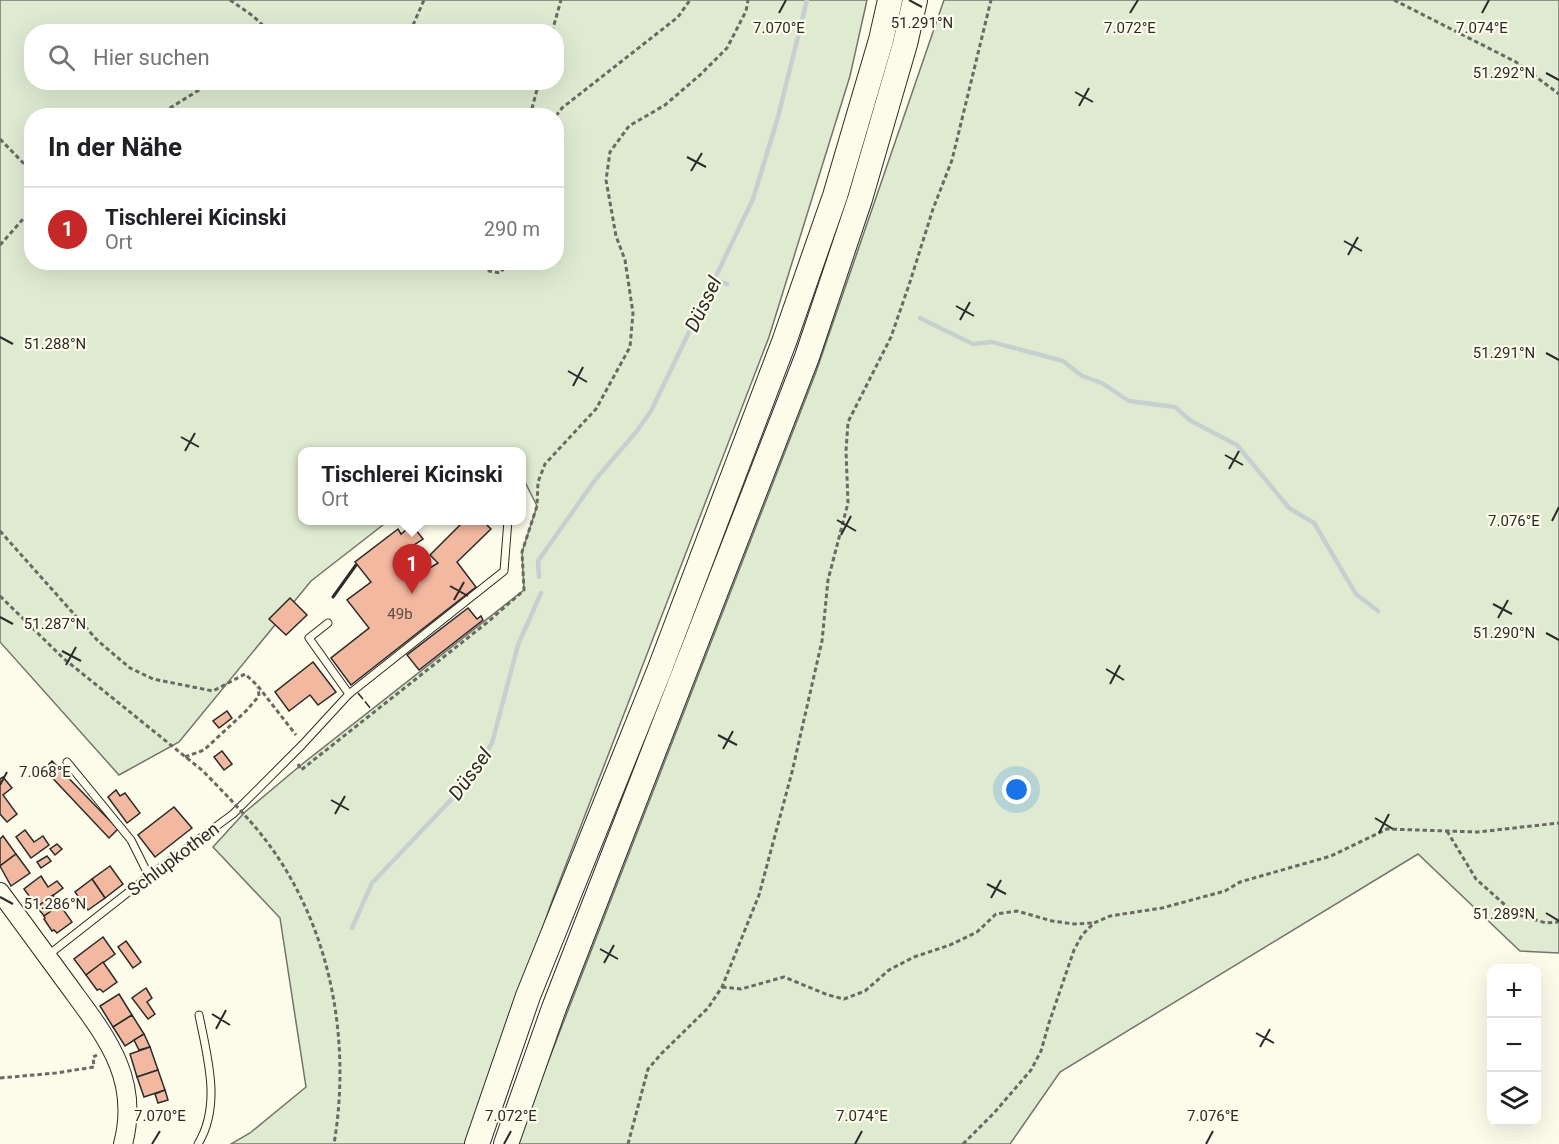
<!DOCTYPE html>
<html lang="de">
<head>
<meta charset="utf-8">
<style>
	:root { --surface:#fff; --page:#f2f2f2; --text:#202124; --muted:#757577; --line:#e0e0e0; --accent:#c62828 }
	body { margin:0; font-family:Roboto,sans-serif; background:var(--page); color:var(--text) }
	.controls { position:absolute; right:18px; bottom:18px; display:grid; overflow:hidden; border-radius:12px; box-shadow:0 6px 24px #0002 }
	.controls button { width:54px; height:54px; display:grid; place-items:center; padding:0; border:0; border-bottom:2px solid var(--line); background:var(--surface); color:var(--text); font:30px sans-serif }
	.you { position:absolute; left:1017px; top:790px; width:21px; height:21px; margin:-15px; border:4px solid #fff; border-radius:50%; background:#1a73e8; box-shadow:0 0 0 9px #1a73e833 }
	.badge { display:grid; place-items:center; width:39px; height:39px; border-radius:50%; background:var(--accent); color:#fff; font-size:20px; font-weight:700 }
	.pin { position:absolute; translate:-50% -50px; filter:drop-shadow(0 2px 3px #0008) }
	.pin::after { content:''; position:absolute; top:32px; width:21px; height:18px; background:inherit; clip-path:polygon(0 0,100% 0,50% 100%) }
	.popup { position:absolute; left:298px; top:447px; width:228px; height:78px; box-sizing:border-box; display:grid; place-content:center; border-radius:12px; background:var(--surface); filter:drop-shadow(0 2px 4px #0005); font-size:20px; white-space:nowrap; color:var(--muted) }
	.popup b { font-size:22px; color:var(--text) }
	.popup::after { content:''; position:absolute; left:50%; top:100%; margin-left:-12px; border:12px solid transparent; border-top-color:var(--surface) }
	.list { margin:0; padding:0; list-style:none }
	h2 { display:flex; justify-content:space-between; align-items:center; height:78px; margin:0; padding:0 24px; font-size:26px }
	h2 small { font-size:20px; font-weight:400; color:var(--muted) }
	.list li { display:grid; grid-template-columns:39px 1fr auto; gap:18px; align-items:center; box-sizing:border-box; height:84px; padding:0 24px; border-top:2px solid var(--line) }
	.list b { display:block; font-size:22px; white-space:nowrap }
	.list p { margin:0; font-size:20px; white-space:nowrap; color:var(--muted) }
	.list em { font-size:20px; font-style:normal; color:var(--muted) }
	.icon { flex:none; width:33px; height:33px; fill:none; stroke:currentColor; stroke-width:2; stroke-linecap:round; stroke-linejoin:round }
	.map { position:relative; flex:none; width:1559px; height:1144px; overflow:hidden }
	.search { position:absolute; background:var(--surface); box-shadow:0 6px 24px #0002; left:24px; top:24px; width:540px; height:66px; display:flex; align-items:center; gap:15px; box-sizing:border-box; padding:0 21px; border-radius:24px; color:var(--muted); font-size:22px }
	.panel { position:absolute; background:var(--surface); box-shadow:0 6px 24px #0002; left:24px; top:108px; width:540px; height:162px; border-radius:24px }
	.map>svg:first-child { display:block }
	.green { fill:#deebd1; stroke:#74746e; stroke-width:1.5; fill-rule:evenodd }
	.lines { fill:none; stroke-linecap:round; stroke-linejoin:round }
	.stream { stroke:#c7d0d0; stroke-width:4.5 }
	.building { fill:#f2b8a0; stroke:#2b2b2b; stroke-width:1.5 }
	.lane-casing { stroke:#2b2b2b; stroke-width:9 }
	.secondary-casing { stroke:#2b2b2b; stroke-width:20 }
	.highway-casing { stroke:#2b2b2b; stroke-width:26 }
	.path { stroke:#6a6964; stroke-width:3; stroke-dasharray:4.5 3; stroke-linecap:butt }
	.lane { stroke:#fdfbea; stroke-width:7 }
	.secondary { stroke:#fdfbea; stroke-width:18 }
	.highway { stroke:#fdfbea; stroke-width:24 }
	.path-bridge { stroke:#6a6964; stroke-width:3; stroke-dasharray:4.5 3; stroke-linecap:butt }
	.fence { stroke:#2b2b2b; stroke-width:1.5; stroke-dasharray:8 3; stroke-linecap:butt }
	.wall { stroke:#2b2b2b; stroke-width:3 }
	.ticks { fill:none; stroke:#2b2b2b; stroke-width:2 }
	.labels { text-anchor:middle; dominant-baseline:central; stroke-width:4.5; stroke-linejoin:round; paint-order:stroke }
	.number-label { font-size:15px; fill:#5d4e48 }
	.street-label { font-size:18px; fill:#2b2b2b; stroke:#fdfbea }
	.water-label { font-size:20px; font-style:italic; fill:#2b2b2b; stroke:#fdfbea }
	.ticks-label { font-size:15px; text-anchor:middle; fill:#2b2b2b; stroke:#fdfbea; stroke-width:4.5; stroke-linejoin:round; paint-order:stroke }
</style>
</head>
<body>
<div class="map">
<svg width="1559" height="1144" viewBox="0 0 1559 1144">
	<rect width="100%" height="100%" fill="#fdfbea"/>
	<!-- green -->
	<g class="green">
		<path d="M0,0H867L850,76L769,337L552,901L468,1144H231L250,1133L306,1087L280,918L213,847L245,812L301,765L524,590L522,552L537,506L522,476V452H302V520L388,521L311,581L179,742L119,775L0,642ZM32,32H556V82H32ZM32,116H556V262H32Z"/>
		<path d="M944,0H1559V953L1520,951L1418,854L1060,1072L1010,1144H518L532,1103L816,372Z"/>
	</g>
	<g class="lines">
		<!-- stream -->
		<g class="stream">
			<path d="M715,280L727,284"/>
			<path d="M920,318L973,344L992,342L1063,361L1082,376L1102,383L1129,401L1175,407L1191,421L1237,445L1289,508L1314,523L1356,594L1378,611"/>
			<path d="M539,577L538,561L595,480L636,432L651,411L753,199L778,117L807,0"/>
			<path d="M352,928L372,883L467,783L492,743L518,645L541,593"/>
		</g>
	</g>
	<!-- building -->
	<g class="building">
		<path d="M465,520H482L491,529L457,562L476,587L351,685L331,658L369,628L347,600L371,582L355,562L398,529L401,534L412,525L423,539L411,547L428,569L438,563L430,555Z"/>
		<path d="M290,598L307,615L286,635L269,619Z"/>
		<path d="M468,608L477,619L481,616L483,620L419,670L407,655Z"/>
		<path d="M313,662L336,692L318,705L310,695L289,711L275,692Z"/>
		<path d="M227,711L232,718L219,728L213,721Z"/>
		<path d="M222,751L232,764L224,770L214,757Z"/>
		<path d="M52,761L118,829L109,838L44,769Z"/>
		<path d="M3,777L12,788L3,795L17,814L7,822L0,814V779Z"/>
		<path d="M116,790L120,796L125,793L140,813L127,823L108,797Z"/>
		<path d="M174,807L192,828L155,857L138,835Z"/>
		<path d="M25,830L34,842L43,836L49,845L31,858L16,837Z"/>
		<path d="M3,836L16,854L0,866V839Z"/>
		<path d="M57,844L62,849L55,855L50,849Z"/>
		<path d="M16,854L30,873L11,886L0,866Z"/>
		<path d="M47,856L51,861L41,868L37,862Z"/>
		<path d="M110,866L123,884L105,898L92,879Z"/>
		<path d="M41,876L48,887L57,881L63,888L37,907L24,889Z"/>
		<path d="M92,879L105,898L88,910L75,892Z"/>
		<path d="M53,895L60,905L44,916L37,907Z"/>
		<path d="M60,905L72,922L57,933L54,930L52,931L44,919L45,918L44,916Z"/>
		<path d="M103,937L115,954L86,975L74,959Z"/>
		<path d="M126,941L141,962L133,968L118,947Z"/>
		<path d="M103,962L117,982L103,992L100,989L97,990L86,975Z"/>
		<path d="M146,988L152,998L147,1002L155,1014L148,1019L132,998Z"/>
		<path d="M119,994L132,1015L113,1027L100,1006Z"/>
		<path d="M132,1015L144,1034L125,1046L113,1027Z"/>
		<path d="M144,1034L150,1047L139,1050L134,1040Z"/>
		<path d="M150,1047L158,1070L137,1077L130,1054Z"/>
		<path d="M158,1070L165,1090L144,1097L137,1077Z"/>
		<path d="M165,1090L168,1100L158,1103L155,1094Z"/>
	</g>
	<g class="lines">
		<defs>
			<g id="lane">
				<path d="M328,623L309,638L349,694"/>
				<path d="M67,762L131,840L149,876"/>
				<path d="M47,956L149,876L233,814L302,745L349,694L504,571L508,520"/>
				<path d="M198,1144C222,1105 207,1056 199,1015"/>
			</g>
			<path id="secondary" d="M0,892C22,922 44,952 66,982C103,1033 141,1076 123,1144"/>
			<g id="highway">
				<path d="M477,1144L528,996L659,671L784,342L835,196L881,40L890,0"/>
				<path d="M506,1144L554,1008L807,357L860,199L905,44L915,0"/>
			</g>
		</defs>
		<!-- lane casing -->
		<use href="#lane" class="lane-casing"/>
		<!-- secondary casing -->
		<use href="#secondary" class="secondary-casing"/>
		<!-- highway casing -->
		<use href="#highway" class="highway-casing"/>
		<!-- path -->
		<g class="path">
			<path d="M230,0L253,16L270,32"/>
			<path d="M1394,0L1516,62L1559,94"/>
			<path d="M410,32L424,0"/>
			<path d="M552,32L561,0"/>
			<path d="M157,116L212,82"/>
			<path d="M530,116L539,82"/>
			<path d="M556,116L562,108L678,17L690,0"/>
			<path d="M0,139L32,172"/>
			<path d="M0,245L32,209"/>
			<path d="M488,262L489,271L500,273L509,262"/>
			<path d="M0,531L98,641L130,668L153,679L213,691L245,674L257,685L296,735"/>
			<path d="M0,596L63,658L203,771L230,799"/>
			<path d="M185,757L204,750L246,711L259,696L258,687"/>
			<path d="M298,764L301,770L489,621L524,590L522,552L537,506L538,482L545,464L596,409L630,347L633,313L625,260L616,236L606,180L610,152L629,126L665,105L700,75L727,48L746,11L748,0"/>
			<path d="M250,821C327,908 353,1031 334,1144"/>
			<path d="M1447,831L1476,879L1515,914L1546,923L1559,922"/>
			<path d="M722,987L741,989L784,977L828,995L844,999L865,991L889,970L914,957L950,945L977,932L996,914L1017,911L1052,921L1074,924L1094,923"/>
			<path d="M0,1078L56,1073L94,1067L93,1057L97,1055"/>
			<path d="M628,1144L648,1069L662,1053L708,1008L722,987L759,895L792,772L822,641L828,580L848,503L846,451L848,422L891,337L909,285L933,209L952,160L991,0"/>
			<path d="M963,1144L994,1113L1031,1070L1041,1051L1049,1023L1074,950L1082,935L1094,923L1110,916L1162,908L1225,891L1240,882L1331,856L1387,829L1478,832L1559,823"/>
		</g>
		<!-- lane -->
		<use href="#lane" class="lane"/>
		<!-- secondary -->
		<use href="#secondary" class="secondary"/>
		<!-- highway -->
		<use href="#highway" class="highway"/>
		<!-- path-bridge -->
		<path class="path-bridge" d="M230,799L250,821"/>
		<!-- fence -->
		<path class="fence" d="M358,693L371,709"/>
		<!-- wall -->
		<path class="wall" d="M333,597L356,565"/>
	</g>
	<!-- ticks -->
	<path class="ticks" d="M909,0L922,7M779,13L786,0M1130,13L1138,0M1482,13L1489,0M1546,73L1559,80M1075,92L1093,102M1079,106L1089,88M687,157L706,167M691,171L702,153M1344,241L1362,251M1348,255L1358,237M956,306L974,316M960,320L970,302M0,337L13,344M1546,353L1559,360M568,371L587,382M573,386L583,367M181,437L199,447M185,451L195,433M1225,455L1243,465M1229,469L1239,451M837,520L856,531M1552,521L1559,507M841,535L851,516M450,586L468,596M454,600L464,582M1493,604L1512,614M0,617L13,624M1498,618L1508,600M1546,633L1559,640M62,651L81,661M66,665L76,647M1106,669L1124,680M1110,684L1120,665M718,735L737,745M723,749L733,731M0,785L7,772M331,800L349,810M335,814L345,796M1375,818L1393,829M1379,833L1389,814M987,884L1006,894M0,897L13,904M991,898L1001,880M1546,913L1559,921M600,949L618,959M604,963L614,945M212,1014L230,1025M216,1029L226,1010M1256,1033L1274,1043M1260,1047L1270,1029M152,1144L160,1131M504,1144L511,1131M855,1144L862,1131M1206,1144L1213,1131"/>
	<g class="labels">
		<!-- number labels -->
		<g class="number-label">
			<text x="400" y="614">49b</text>
		</g>
		<!-- street labels -->
		<g class="street-label">
			<text transform="translate(173 859) rotate(-37)">Schlupkothen</text>
		</g>
		<!-- water labels -->
		<g class="water-label">
			<text transform="translate(703 304) rotate(-64)">Düssel</text>
			<text transform="translate(470 774) rotate(-54)">Düssel</text>
		</g>
	</g>
	<g class="ticks-label">
		<text x="922" y="28">51.291°N</text>
		<text x="779" y="33">7.070°E</text>
		<text x="1130" y="33">7.072°E</text>
		<text x="1482" y="33">7.074°E</text>
		<text x="1504" y="78">51.292°N</text>
		<text x="55" y="349">51.288°N</text>
		<text x="1504" y="358">51.291°N</text>
		<text x="1514" y="526">7.076°E</text>
		<text x="55" y="629">51.287°N</text>
		<text x="1504" y="638">51.290°N</text>
		<text x="45" y="777">7.068°E</text>
		<text x="55" y="909">51.286°N</text>
		<text x="1504" y="919">51.289°N</text>
		<text x="160" y="1121">7.070°E</text>
		<text x="511" y="1121">7.072°E</text>
		<text x="862" y="1121">7.074°E</text>
		<text x="1213" y="1121">7.076°E</text>
	</g>
</svg>
<div class="controls">
<button>+</button>
<button>−</button>
<button><svg class="icon" aria-label="layers" viewBox="0 0 24 24"><path d="M12 4l9 5-9 5-9-5zM3 14l9 5 9-5"/></svg></button>
</div>
<div class="you"></div>
<div class="pin badge" style="left:412px;top:594px">1</div>
<div class="popup"><b>Tischlerei Kicinski</b>Ort</div>
<div class="search"><svg class="icon" aria-label="search" viewBox="0 0 24 24"><circle cx="10" cy="10" r="6"/><path d="M15 15l6 6"/></svg>Hier suchen</div>
<section class="panel">
<h2>In der Nähe<small></small></h2>
<ul class="list">
<li><span class="badge">1</span><div><b>Tischlerei Kicinski</b><p>Ort</p></div><em>290 m</em></li>
</ul>
</section>
</div>
</body>
</html>
